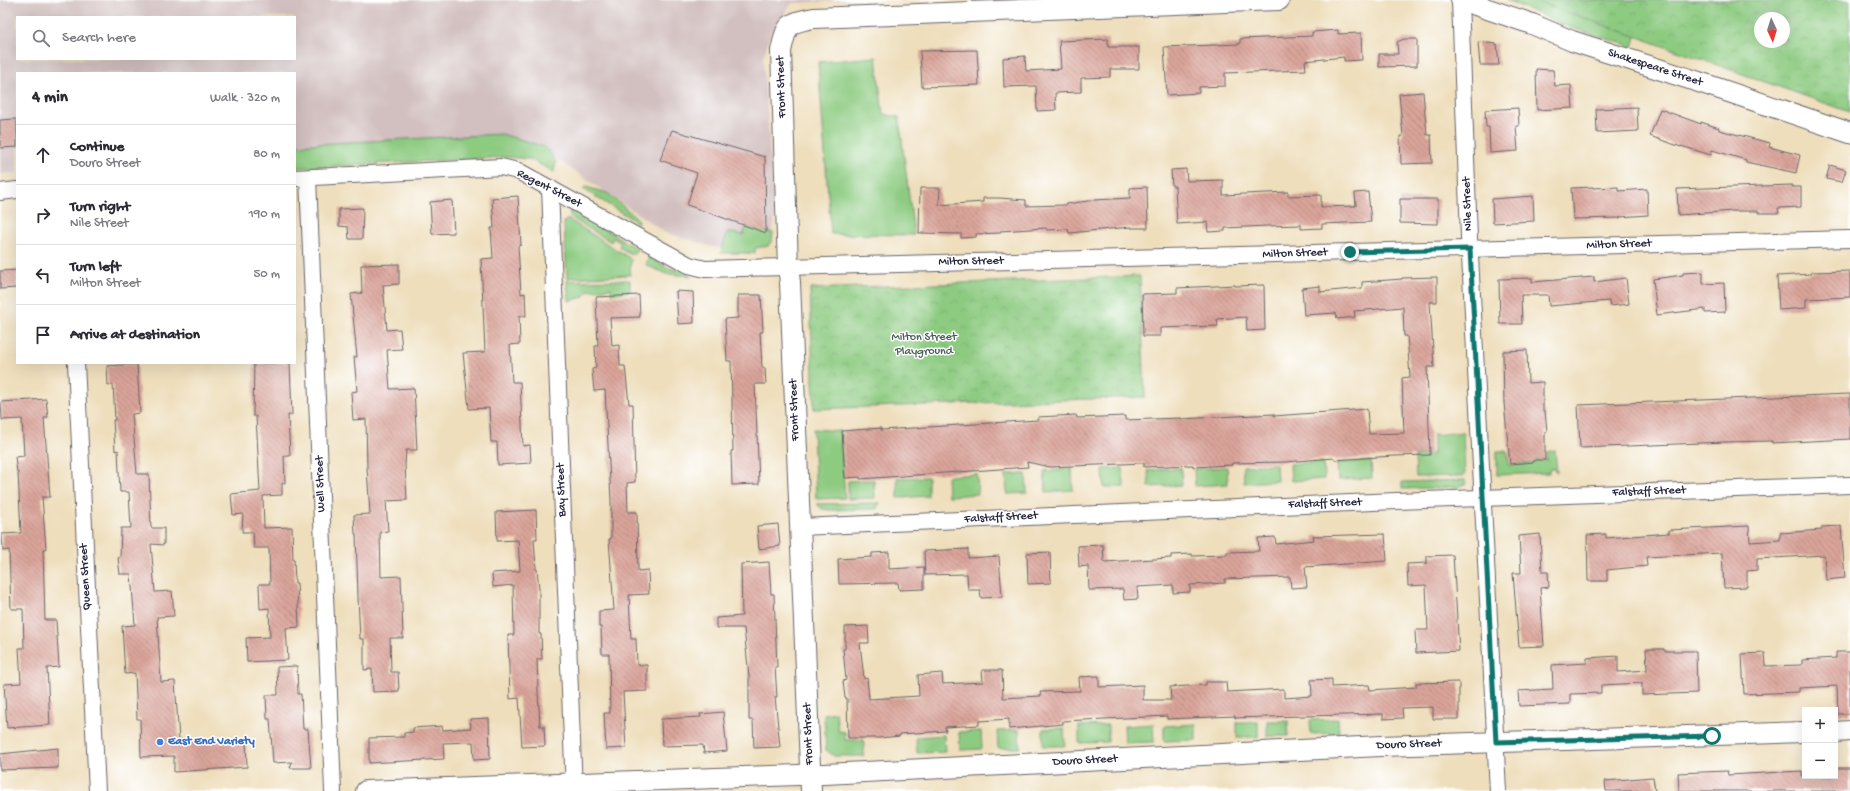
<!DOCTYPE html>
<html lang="en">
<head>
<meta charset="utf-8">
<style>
	:root { --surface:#fff; --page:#f7f7f7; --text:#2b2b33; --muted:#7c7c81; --line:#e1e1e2 }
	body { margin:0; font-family:"Gochi Hand",sans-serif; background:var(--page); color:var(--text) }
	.controls { position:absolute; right:12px; bottom:12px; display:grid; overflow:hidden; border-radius:0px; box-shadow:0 4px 16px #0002 }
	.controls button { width:36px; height:36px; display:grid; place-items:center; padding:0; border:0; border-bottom:1px solid var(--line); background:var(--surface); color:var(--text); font:20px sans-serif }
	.compass { position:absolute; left:1754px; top:12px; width:36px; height:36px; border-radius:50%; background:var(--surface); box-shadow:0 4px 16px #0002; rotate:176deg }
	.stop { position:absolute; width:12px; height:12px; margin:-9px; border:3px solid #0f766e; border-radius:50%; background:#fff }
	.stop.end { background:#0f766e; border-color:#fff; box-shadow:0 1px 4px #0008 }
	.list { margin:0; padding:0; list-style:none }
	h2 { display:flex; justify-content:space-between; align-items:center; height:52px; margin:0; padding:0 16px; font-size:17px }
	h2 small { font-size:13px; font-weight:400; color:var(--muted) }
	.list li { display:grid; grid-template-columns:26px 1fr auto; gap:12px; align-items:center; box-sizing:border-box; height:60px; padding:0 16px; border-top:1px solid var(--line) }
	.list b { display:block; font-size:15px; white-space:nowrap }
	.list p { margin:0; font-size:13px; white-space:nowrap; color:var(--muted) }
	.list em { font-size:13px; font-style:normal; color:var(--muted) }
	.icon { flex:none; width:22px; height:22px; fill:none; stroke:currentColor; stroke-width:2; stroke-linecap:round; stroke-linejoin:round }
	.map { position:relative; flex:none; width:1850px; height:791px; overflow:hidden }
	.search { position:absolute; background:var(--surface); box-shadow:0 4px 16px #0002; left:16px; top:16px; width:280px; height:44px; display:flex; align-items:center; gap:10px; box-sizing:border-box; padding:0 14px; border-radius:0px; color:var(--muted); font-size:15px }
	.panel { position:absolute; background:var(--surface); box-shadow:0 4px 16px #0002; left:16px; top:72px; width:280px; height:292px; border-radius:0px }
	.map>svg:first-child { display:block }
	.industrial { fill:#d2bfbf; fill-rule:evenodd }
	.grass { fill:#8dcb81; stroke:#58765e }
	.park { fill:url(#park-crowns); stroke:#58765e; fill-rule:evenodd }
	.building { fill:url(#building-back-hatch) }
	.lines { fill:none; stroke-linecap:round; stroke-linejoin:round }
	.minor-casing { stroke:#696468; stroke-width:18 }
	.tertiary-casing { stroke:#696468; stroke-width:22 }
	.minor { stroke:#fff; stroke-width:16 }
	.tertiary { stroke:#fff; stroke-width:20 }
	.route { stroke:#0f766e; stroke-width:5 }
	.shop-dot { fill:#3f7fe0; stroke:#fff; stroke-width:1.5 }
	.labels { text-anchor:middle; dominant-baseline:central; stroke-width:3; stroke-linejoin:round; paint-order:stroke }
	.street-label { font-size:12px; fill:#22223b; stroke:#fff }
	.park-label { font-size:12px; fill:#475d54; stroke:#fff }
	.shop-label { font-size:12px; font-weight:bold; fill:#366cbe; stroke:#fff; text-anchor:start }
</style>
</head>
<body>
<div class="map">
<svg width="1850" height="791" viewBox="0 0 1850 791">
	<defs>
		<pattern id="park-crowns" width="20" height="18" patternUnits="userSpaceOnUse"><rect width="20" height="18" fill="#8dcb81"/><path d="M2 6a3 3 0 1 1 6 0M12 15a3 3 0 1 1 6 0" fill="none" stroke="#79ae70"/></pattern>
		<pattern id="building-back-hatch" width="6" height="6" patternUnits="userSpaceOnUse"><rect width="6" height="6" fill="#daa49a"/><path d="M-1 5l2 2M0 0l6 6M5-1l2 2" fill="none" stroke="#b0857f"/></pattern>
	</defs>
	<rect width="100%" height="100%" fill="#fff"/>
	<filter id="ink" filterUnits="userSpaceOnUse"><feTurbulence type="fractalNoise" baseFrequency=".025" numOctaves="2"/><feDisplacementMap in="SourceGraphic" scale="8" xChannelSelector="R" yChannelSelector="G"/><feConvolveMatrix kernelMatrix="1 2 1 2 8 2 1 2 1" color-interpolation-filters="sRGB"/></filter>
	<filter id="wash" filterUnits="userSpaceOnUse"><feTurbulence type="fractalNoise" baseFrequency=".012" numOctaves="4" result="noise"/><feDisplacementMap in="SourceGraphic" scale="16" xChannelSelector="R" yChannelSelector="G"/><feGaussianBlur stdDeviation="0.9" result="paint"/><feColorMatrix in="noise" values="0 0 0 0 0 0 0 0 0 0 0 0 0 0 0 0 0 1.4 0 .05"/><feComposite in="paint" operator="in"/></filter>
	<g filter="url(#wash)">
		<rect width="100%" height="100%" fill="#eedebc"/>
		<!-- industrial -->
		<path class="industrial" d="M0,0H859L792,3L772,31L763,57L775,220L769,242L717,248L666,233L561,162L532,147L295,158V73H17V173L0,174ZM17,17H295V59H17Z"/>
		<!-- grass -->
		<g class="grass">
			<path d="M1507,0H1647L1633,47L1566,26Z"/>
			<path d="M876,57L883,114L899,117L914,235L831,234L818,62Z"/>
			<path d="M502,134L545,147L556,162L554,172L530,159L506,157L295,168V145Z"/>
			<path d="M586,187L607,193L637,218L638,223L583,189Z"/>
			<path d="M569,211L578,212L637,249L633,255L619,247L621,243L613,238L611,242L575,220L571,217Z"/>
			<path d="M568,219L631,259L630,275L567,278L564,226V222Z"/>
			<path d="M746,227L773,233L772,240L768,246L755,248V253H721L727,232L743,235Z"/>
			<path d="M649,257L668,268L685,272L691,276L666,274L646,265Z"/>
			<path d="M630,280V291L612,294L611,288L587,291L584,297L569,301L567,281Z"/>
			<path d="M813,429L840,431L845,498L816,499Z"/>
			<path d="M1463,432L1465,476L1416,477L1415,456L1433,454V435Z"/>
			<path d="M1555,450L1557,472H1555L1554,468L1549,470V473L1497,475V451H1507L1509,465L1535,463L1536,460H1547L1546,452Z"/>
			<path d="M1371,461L1372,478L1338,480L1337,463Z"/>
			<path d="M1323,462L1324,479L1291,481L1290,464Z"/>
			<path d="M1276,464L1277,481L1244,483L1243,466Z"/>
			<path d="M1227,467L1228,484L1195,486L1194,469Z"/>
			<path d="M1123,468L1124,487L1104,488L1103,469Z"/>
			<path d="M1181,468L1182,485L1149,487L1148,470Z"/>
			<path d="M1072,469L1073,490L1046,492L1044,471Z"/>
			<path d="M977,474L978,494L948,496L947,476Z"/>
			<path d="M1006,474H1026L1027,493L1007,494Z"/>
			<path d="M928,477V496L898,498L897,478Z"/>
			<path d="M874,480L875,498L848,499V481Z"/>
			<path d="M1465,480L1466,484L1458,487L1402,489V482Z"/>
			<path d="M880,503L876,509L829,510L822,509L817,504Z"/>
			<path d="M836,712L838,731L845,732V740H864V756H834L826,750L824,714Z"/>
			<path d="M1338,719L1339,733L1311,734L1310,720Z"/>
			<rect x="1267" y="721" width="21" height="15"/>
			<rect x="1237" y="722" width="21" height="15"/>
			<path d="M1153,724L1154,742L1125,743L1124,726Z"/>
			<path d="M1196,724V740L1164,741V726Z"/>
			<path d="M1108,725V742L1079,743V726Z"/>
			<path d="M1064,728L1065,746H1043V729Z"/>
			<path d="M1019,730L1020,748H998L997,731Z"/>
			<path d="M981,731L982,749L960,750L959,732Z"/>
			<path d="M944,735L945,752L917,753L916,737Z"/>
		</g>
		<!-- park -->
		<g class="park">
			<path d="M1533,0H1850V112ZM1760,18H1784V42H1760Z"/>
			<path d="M1140,276L1145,397L814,409L810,289Z"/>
		</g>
		<g id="blocks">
			<!-- building -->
			<g class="building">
				<path d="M1338,30V34L1361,33L1362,60L1344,61V57L1305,61L1306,70L1225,73V86L1199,87V93L1167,95L1164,47L1240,44V39L1312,36V32Z"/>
				<path d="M1108,39V47H1139V69H1110V77L1081,78V92L1055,93L1056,110L1037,111L1036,86L1004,87L1003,58L1025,56L1026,71L1061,69L1059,41Z"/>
				<path d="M1404,39H1417V66L1379,67V54H1398L1397,42Z"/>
				<path d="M1478,42L1497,44L1499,65H1480Z"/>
				<path d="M977,50L979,85L922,87L920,51Z"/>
				<path d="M1536,69L1553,70L1555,86L1571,85L1573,108L1537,110Z"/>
				<path d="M1423,92L1427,135H1431L1432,163L1401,164L1400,136H1403L1399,94Z"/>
				<path d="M1637,107L1638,131L1597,133L1596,109Z"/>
				<path d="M1518,108L1519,126H1516L1518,151L1490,153L1489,127H1486L1485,110Z"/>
				<path d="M1660,109L1701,124V122L1719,128V130L1770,143L1769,147L1800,155L1796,173L1746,162V160L1712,150L1711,155L1681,146V147L1650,136Z"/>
				<path d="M17,119V147L0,148V120Z"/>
				<path d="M672,130L765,157L766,233L687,205L697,173L660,160Z"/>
				<path d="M1830,165L1846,170L1842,182L1826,179Z"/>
				<path d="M1186,169L1187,181L1223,180V195L1288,192V196L1321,195V207L1356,206L1355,193L1368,192L1371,222L1322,224V228L1301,229V225L1267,226L1225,228V231L1208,232L1207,222L1177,224L1175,186H1172L1171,170Z"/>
				<path d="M1792,185V187H1801V207L1778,208L1779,213H1758V211H1733L1678,215L1677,189Z"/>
				<path d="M1147,187L1148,228H1131V227L1069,233L1068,229L1047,230L1046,228L1000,231V233L976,234V237L961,238V234L919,233L920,188H940L939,205L983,202V198H999L1026,200V206L1066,205V204L1095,200L1130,198V188Z"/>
				<path d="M1593,187V188L1618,187V191L1647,189L1648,215L1620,217V218L1573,219L1571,188Z"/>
				<path d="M518,196L521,245L518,246L521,294L525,293L526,316H519L520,344L510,345L512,382H520L523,446L530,445L531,463L498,465L497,442H491L489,408L469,409L463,353L485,352L481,259L493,258L491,228H494L492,198Z"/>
				<path d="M1533,196L1534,221L1493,223L1492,199Z"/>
				<path d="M1400,199H1438V224L1400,223Z"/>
				<path d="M452,200L454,233L432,234L430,202Z"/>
				<path d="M363,208L362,239H349L348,227L339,226V209Z"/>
				<path d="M399,264V284L383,285L387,330L400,329L402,349L387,350L390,389L414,388L417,450H406L405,465L407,500L386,501L388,531L380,532L381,577L401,576L403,638H390L391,672H398L399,691L373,692L372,669L364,670V639H360L358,597L356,534H355L354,515L370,514L367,468L366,419L353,420L351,392L357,391L354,357H357L351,294L362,293L361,265Z"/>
				<path d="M17,270V288L0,289V271Z"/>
				<path d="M1850,271V297L1806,299V308L1779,310L1777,276L1811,274V272Z"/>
				<path d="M1703,272V284L1724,283L1725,312L1705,313V309L1657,315L1653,279L1683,275V273Z"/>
				<path d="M1437,277V302H1430L1434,367H1427L1430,455L1393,456L1335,460L1334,458L1285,462L1232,463V465L1193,467V465L1144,467V463L1050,467L1027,462L1028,467L860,479V477L845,478L842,431L881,428V430L1038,420V417L1076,415L1077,418L1125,416V420L1181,418V419L1274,414V416L1367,409L1369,434L1404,433L1402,378L1410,377L1407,336H1404L1403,307L1354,311L1355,317L1337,319L1336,313L1304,315L1302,288L1320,286V292L1362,288V282L1402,279V278Z"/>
				<path d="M1594,277V282L1626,278L1629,304L1610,306L1609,301L1549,306L1548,295H1521L1522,324H1500L1499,279L1532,278V282Z"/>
				<path d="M1235,285V286L1264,285L1265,330L1247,331L1246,317L1217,319L1218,326L1160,328V336H1143L1142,294L1177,293V288Z"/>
				<path d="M676,291L693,292L694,323L678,324Z"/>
				<path d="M639,295L640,317L610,318L612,346L619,345L620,366H625L629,404H633L635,482L627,483L628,512H637L638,571L648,570L649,594L629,595L631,639H636L637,665H647V691L623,692L626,748L606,749L604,713H610L609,654H602L601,627H599V611L614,610L609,539H611V500L605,390L594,391L592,369L596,368L595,346H598L596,297Z"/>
				<path d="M738,295H761L763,332H760L762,368H765L766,384H755L759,484L732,485L731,451H733L732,400L731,361H727L725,319L738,318Z"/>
				<path d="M1527,350L1528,383L1543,382V411H1545L1547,431L1545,432V460H1535L1534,462L1510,464L1504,403L1503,351Z"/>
				<path d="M254,363H290L292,415H288L290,456H284L285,483H282V495L263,496L264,528L292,527L293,560H294L295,583H297L299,627L286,628L288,660L247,662L246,638L270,637L269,608L260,609L259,584H270L269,548H254L253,532H242L243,514L233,515L231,494L260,491L256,416H253Z"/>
				<path d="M137,364L140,413L132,414L137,474H149L151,528H164V545L151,544L155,592L172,591L174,616L157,617L161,682L175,681L179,740H219V743L246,741L247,767L174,772V756L141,757L140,719H137L135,673L125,674L122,626L135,625L131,574H120L118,558L120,557L121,528H131L129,492H120L118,450L115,451L113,420H115L113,384L108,385L107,366Z"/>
				<path d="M1850,394V439L1772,443V441L1725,442L1580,448L1578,405Z"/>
				<path d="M46,399L48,417L44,418L50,497H42L46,549H43L45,620H56L59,667L47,668L50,725L7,728L4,684L21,683L19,648H24L23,609H11L9,550L3,551L2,534L21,533L18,472H17L15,457L24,456L22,419L2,420L1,402Z"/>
				<path d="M536,510L537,539H534L536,569H537L539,589V634H541L542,659H537L538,692L540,726H544L545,746L522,747L519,698L510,699L508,635H514L513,585L493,587L492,573L520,571L518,540L497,541L496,512Z"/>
				<path d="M778,524L780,546L759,549L757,526Z"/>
				<path d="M1749,526L1750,542L1780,540V533L1822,530V527L1841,526L1845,578L1826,580L1824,555L1757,559V570L1747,571V587L1724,588L1722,553L1646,557L1647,566L1607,570V581H1588L1587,535L1606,534V538L1669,533V530Z"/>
				<path d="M1385,534L1387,561L1305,567L1307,587L1291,588L1290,577L1225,579V583L1190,585V592L1173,593V585L1137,587L1138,599L1124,600L1123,589L1089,590L1088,566L1079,567L1078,546L1103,545L1104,562L1171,558V555L1192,554V556L1227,555V552L1259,551L1258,538L1275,537L1276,544L1314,540L1313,536Z"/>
				<path d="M1540,534L1542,572H1548L1549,587L1540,588L1544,646L1519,647L1513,573H1521L1519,536Z"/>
				<path d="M968,549V558L999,556L1002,597L981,598L980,590H968L967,574L925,575L924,551Z"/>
				<path d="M889,552V569L924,567V589L899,590L898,583L839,584L838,559L872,557V553Z"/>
				<path d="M1050,552L1051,583L1028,584L1027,553Z"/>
				<path d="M1453,555L1459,651L1416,653L1415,630H1428L1426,585L1408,586L1407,564L1427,563V556Z"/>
				<path d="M769,562L771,594H774L777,667H775L777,697H775L780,747L754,748L753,720H749V677L744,628H716V618L742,616L741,564Z"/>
				<path d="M868,626L869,643H860L864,679L867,678L869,699L919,696L918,675L942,673L943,684L983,682L982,670H1002L1003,698L1041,696L1040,692L1080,691L1079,677L1099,676V687L1143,685V700H1171L1170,687L1206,685V682H1226L1227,692L1284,689V698L1312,696L1311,680L1332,679V687L1369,685L1370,690L1416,687V683L1459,682V719H1433V707L1402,708L1403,718L1383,719V714L1265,717L1235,718V716L1167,719V716L1063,721V724L1009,729V719L979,721V725L945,727L946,731L900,734V736L879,738H848L847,698H845L843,681L846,680L843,649H845V627Z"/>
				<path d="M1646,649H1664V651H1696L1697,693L1642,695V683L1601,685V693L1570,694V704L1519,706L1518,691L1553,689L1552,665L1587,663V658L1618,656V672L1647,670Z"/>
				<path d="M1836,652H1850V714H1838L1837,686L1799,688V692L1744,694L1742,654L1765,653L1766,666L1802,665V660L1836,658Z"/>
				<path d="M297,666L298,694H301L303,729H308L311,768H290L292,762L273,763L270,719H267L266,695H278L277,667Z"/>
				<path d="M723,712L727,751L704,753L703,745L662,746L661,719L701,717L700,714Z"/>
				<path d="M489,718L490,759L474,760L473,742L443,743L444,759L369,763V738L404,737V733L413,732V728L442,726L443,730L471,728L470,719Z"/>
				<path d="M58,748V768L0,770V754Z"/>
				<path d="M1836,768H1850V791H1679L1678,773L1727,771L1728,775L1802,771V776H1836Z"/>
				<path d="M1653,777L1655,791H1606L1605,781Z"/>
			</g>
		</g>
	</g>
	<g filter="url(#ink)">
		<use href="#blocks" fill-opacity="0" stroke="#696468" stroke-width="1"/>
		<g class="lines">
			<defs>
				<g id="minor">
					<path d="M1460,0L1469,237L1498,791"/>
					<path d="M295,178L501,167L518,171L689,265L705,269L1850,239"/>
					<path d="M308,178L333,791"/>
					<path d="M550,188L574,791"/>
					<path d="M0,192L17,190"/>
					<path d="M76,363L97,791"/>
					<path d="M800,527L1396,501L1850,485"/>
				</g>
				<g id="tertiary">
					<path d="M1461,0L1532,24L1572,41L1708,85L1850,133"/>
					<path d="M1835,732L1850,731"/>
					<path d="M366,791L825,774L1381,746L1805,732"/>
					<path d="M811,791L790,282L788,267L781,51C787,24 787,23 814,18L1279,0"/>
				</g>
			</defs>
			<!-- minor casing -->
			<use href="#minor" class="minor-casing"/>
			<!-- tertiary casing -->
			<use href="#tertiary" class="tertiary-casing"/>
			<!-- minor -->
			<use href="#minor" class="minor"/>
			<!-- tertiary -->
			<use href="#tertiary" class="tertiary"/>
		</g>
	</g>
	<g class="lines" filter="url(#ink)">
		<!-- route -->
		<path class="route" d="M1350,252L1470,249L1496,742L1712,736"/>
	</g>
	<!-- markers -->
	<circle class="shop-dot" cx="160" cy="742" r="4"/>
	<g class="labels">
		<!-- street labels -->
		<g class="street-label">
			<text transform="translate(1655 68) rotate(18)">Shakespeare Street</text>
			<text transform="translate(782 87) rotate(-92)">Front Street</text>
			<text transform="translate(549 189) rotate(27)">Regent Street</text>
			<text transform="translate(1468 204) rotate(-92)">Nile Street</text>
			<text transform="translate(1619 245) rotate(-2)">Milton Street</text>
			<text transform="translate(1295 254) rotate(-2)">Milton Street</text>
			<text transform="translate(971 262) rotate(-1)">Milton Street</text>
			<text transform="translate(795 410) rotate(-92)">Front Street</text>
			<text transform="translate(321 484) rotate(-92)">Well Street</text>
			<text transform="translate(562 490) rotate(-92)">Bay Street</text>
			<text transform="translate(1649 492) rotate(-2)">Falstaff Street</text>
			<text transform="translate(1325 504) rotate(-2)">Falstaff Street</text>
			<text transform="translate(1001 518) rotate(-3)">Falstaff Street</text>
			<text transform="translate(86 577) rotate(-93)">Queen Street</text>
			<text transform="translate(809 734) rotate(-92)">Front Street</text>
			<text transform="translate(1409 745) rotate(-2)">Douro Street</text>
			<text transform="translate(1085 761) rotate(-3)">Douro Street</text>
		</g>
		<!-- park labels -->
		<g class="park-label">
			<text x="924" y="338">Milton Street<tspan x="924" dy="14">Playground</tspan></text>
		</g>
		<!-- shop labels -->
		<g class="shop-label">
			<text x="168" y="742">East End Variety</text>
		</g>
	</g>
</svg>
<div class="controls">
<button>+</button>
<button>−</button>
</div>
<svg class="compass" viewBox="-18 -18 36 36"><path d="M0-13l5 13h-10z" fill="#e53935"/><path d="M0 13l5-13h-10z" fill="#7c7c81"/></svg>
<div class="stop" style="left:1712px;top:736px"></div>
<div class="stop end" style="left:1350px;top:252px"></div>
<div class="search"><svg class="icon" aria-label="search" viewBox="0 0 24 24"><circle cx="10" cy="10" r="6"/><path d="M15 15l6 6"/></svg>Search here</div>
<section class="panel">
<h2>4 min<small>Walk · 320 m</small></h2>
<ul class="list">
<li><svg class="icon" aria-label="ahead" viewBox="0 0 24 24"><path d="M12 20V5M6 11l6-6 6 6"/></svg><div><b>Continue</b><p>Douro Street</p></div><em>80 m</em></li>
<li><svg class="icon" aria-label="right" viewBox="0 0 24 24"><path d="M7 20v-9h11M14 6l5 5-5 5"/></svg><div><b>Turn right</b><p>Nile Street</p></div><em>190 m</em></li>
<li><svg class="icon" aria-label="left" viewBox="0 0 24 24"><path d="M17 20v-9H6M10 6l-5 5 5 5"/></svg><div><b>Turn left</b><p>Milton Street</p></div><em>50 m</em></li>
<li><svg class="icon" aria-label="arrive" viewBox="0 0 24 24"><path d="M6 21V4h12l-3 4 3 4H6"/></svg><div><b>Arrive at destination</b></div></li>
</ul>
</section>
</div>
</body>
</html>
